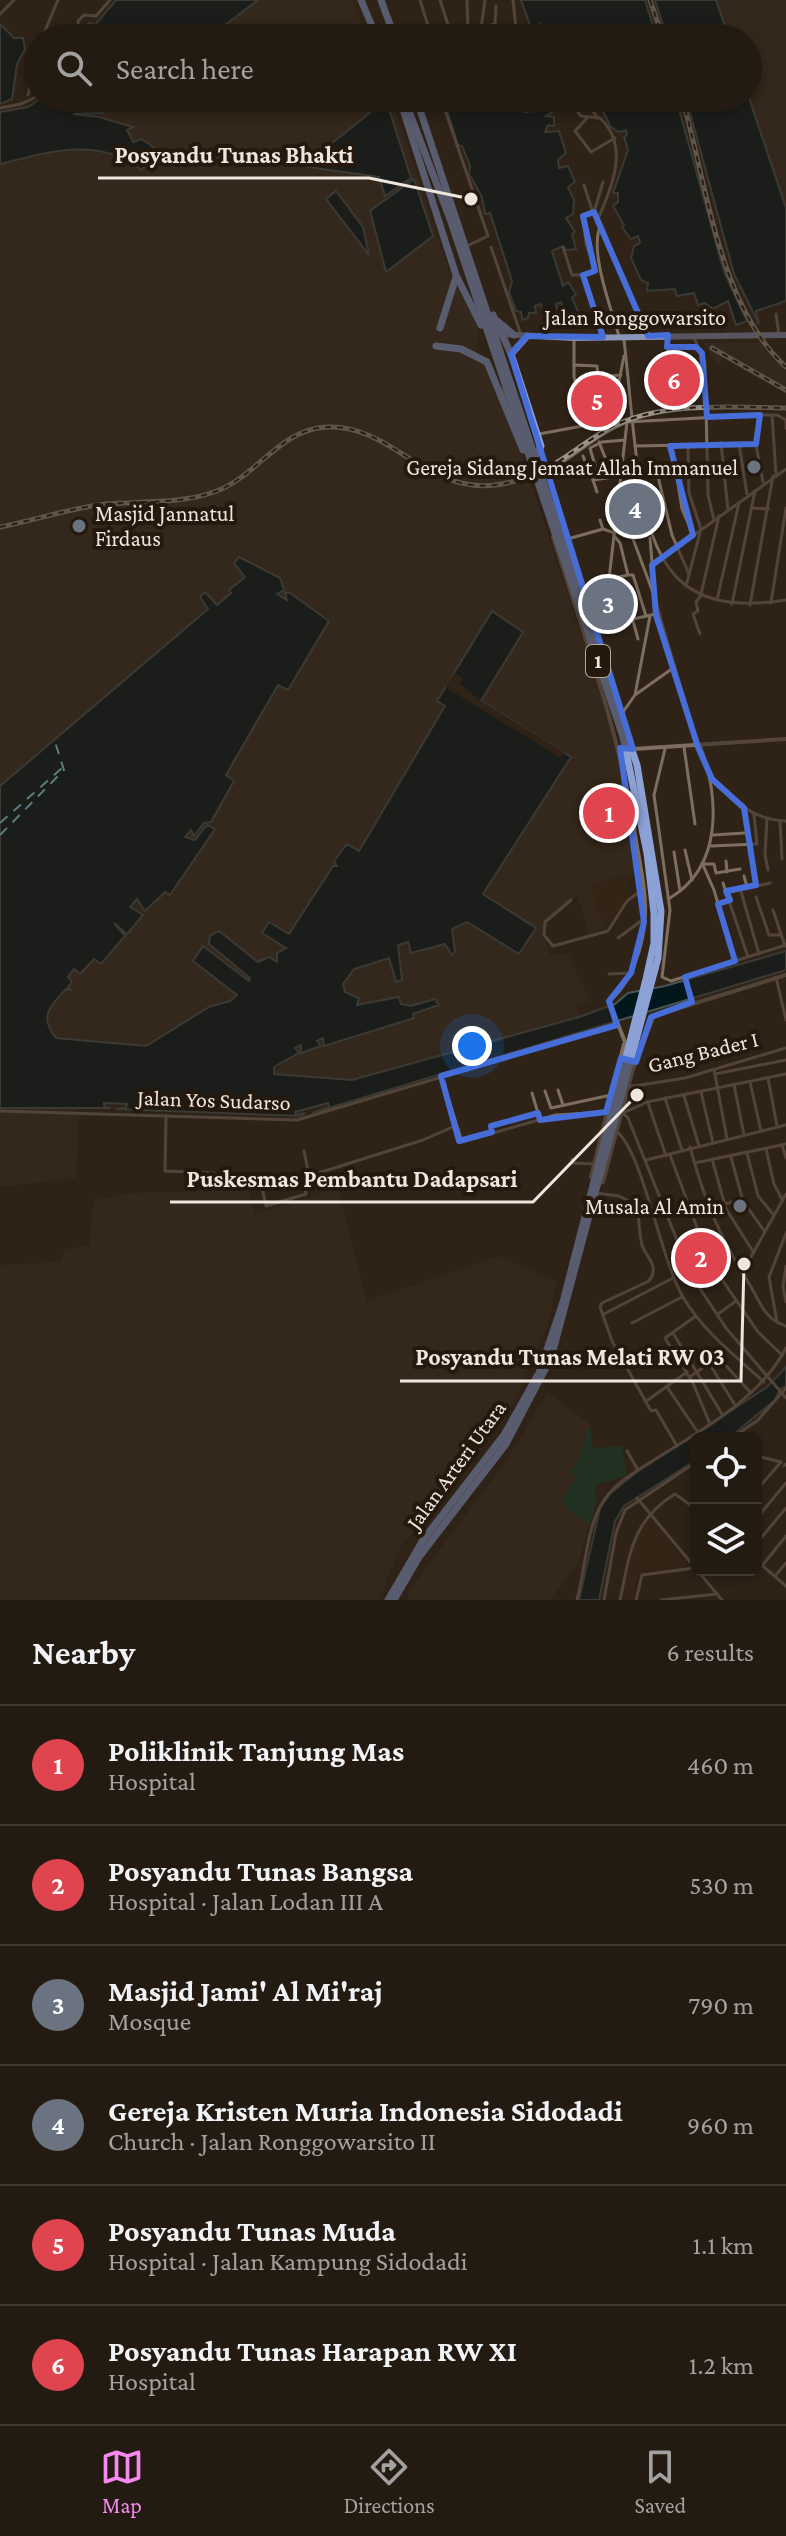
<!DOCTYPE html>
<html lang="en">
<head>
<meta charset="utf-8">
<style>
	:root { --surface:#231a11; --page:#2b231a; --text:#f1f3f6; --muted:#a3a19f; --line:#403831; --accent:#f589ef }
	body { margin:0; font-family:"Crimson Pro",serif; background:var(--page); color:var(--text) }
	.controls { position:absolute; right:24px; bottom:24px; display:grid; overflow:hidden; border-radius:12px; box-shadow:0 4px 12px #0003 }
	.controls button { width:72px; height:72px; display:grid; place-items:center; padding:0; border:0; border-bottom:2px solid var(--line); background:var(--surface); color:var(--text); font:40px sans-serif }
	.you { position:absolute; left:472px; top:1046px; width:28px; height:28px; margin:-20px; border:6px solid #fff; border-radius:50%; background:#1a73e8; box-shadow:0 0 0 12px #1a73e833 }
	.badge { display:grid; place-items:center; width:52px; height:52px; border-radius:50%; background:var(--accent); color:#fff; font-size:26px; font-weight:700 }
	.pin { position:absolute; translate:-50% -50%; border:4px solid #fff; box-shadow:0 2px 8px #0006 }
	.list { margin:0; padding:0; list-style:none }
	h2 { display:flex; justify-content:space-between; align-items:center; height:104px; margin:0; padding:0 32px; font-size:34px }
	h2 small { font-size:26px; font-weight:400; color:var(--muted) }
	.list li { display:grid; grid-template-columns:52px 1fr auto; gap:24px; align-items:center; box-sizing:border-box; height:120px; padding:0 32px; border-top:2px solid var(--line) }
	.list b { display:block; font-size:30px; white-space:nowrap }
	.list p { margin:0; font-size:26px; white-space:nowrap; color:var(--muted) }
	.list em { font-size:26px; font-style:normal; color:var(--muted) }
	.icon { flex:none; width:44px; height:44px; fill:none; stroke:currentColor; stroke-width:2; stroke-linecap:round; stroke-linejoin:round }
	.map { position:relative; flex:none; width:786px; height:1600px; overflow:hidden }
	.search { position:absolute; background:var(--surface); box-shadow:0 4px 12px #0003; left:24px; right:24px; top:24px; height:88px; display:flex; align-items:center; gap:20px; box-sizing:border-box; padding:0 28px; border-radius:44px; color:var(--muted); font-size:30px }
	.sheet { height:824px; background:var(--surface) }
	nav { display:flex; justify-content:space-around; align-items:center; box-sizing:border-box; height:112px; border-top:2px solid var(--line); background:var(--surface); font-size:22px; color:var(--muted) }
	nav a { display:grid; justify-items:center; gap:4px }
	nav .on { color:var(--accent) }
	.map>svg:first-child { display:block }
	.built { fill:#392816 }
	.industrial { fill:#3b2e20 }
	.medical { fill:#3a2820 }
	.green { fill:#104530 }
	.water { fill:#01171c; stroke:#485556; stroke-width:2 }
	.pier { fill:#2f2317 }
	.lines { fill:none; stroke-linecap:round; stroke-linejoin:round }
	.ferry { stroke:#90e6f9; stroke-width:2; stroke-dasharray:10 8; stroke-linecap:butt }
	.minor { stroke:#7d6e60; stroke-width:3 }
	.tertiary { stroke:#7d6e60; stroke-width:4 }
	.primary { stroke:#8895b9; stroke-width:6 }
	.trunk { stroke:#8ca2d7; stroke-width:7 }
	.rail-casing { stroke:#9c9389; stroke-width:5 }
	.rail { stroke:#25190d; stroke-width:2; stroke-dasharray:6; stroke-linecap:butt }
	.marked { fill:none; stroke:#476dd9; stroke-width:6; stroke-linejoin:round }
	.worship-dot { fill:#6b7280; stroke:#25190d; stroke-width:3 }
	.labels { text-anchor:middle; dominant-baseline:central; stroke-width:8; stroke-linejoin:round; paint-order:stroke }
	.shield { fill:#25190d; stroke:#b2a9a0; stroke-width:2 }
	.shield-label { font-size:20px; font-weight:bold; fill:#efe7df }
	.street-label { font-size:22px; fill:#efe7df; stroke:#25190d }
	.poi-label { font-size:22px; fill:#efe7df; stroke:#25190d; text-anchor:end }
	.leader { fill:none; stroke:#efe7df; stroke-width:3 }
	.callout-dot { fill:#efe7df; stroke:#25190d; stroke-width:3 }
	.callout-label { font-size:24px; text-anchor:middle; font-weight:bold; fill:#efe7df; stroke:#25190d; stroke-width:8; stroke-linejoin:round; paint-order:stroke }
</style>
</head>
<body>
<div class="map">
<svg width="786" height="1600" viewBox="0 0 786 1600">
	<rect width="100%" height="100%" fill="#2f2317"/>
	<!-- built -->
	<g class="built">
		<path d="M628,876L630,893L615,919L604,929L590,889L598,881Z"/>
		<path d="M649,1517L687,1566L638,1571L632,1600H621L638,1532Z"/>
	</g>
	<!-- industrial -->
	<g class="industrial">
		<path d="M258,0H352L368,38H208Z"/>
		<path d="M716,0H786V208L748,95V38H729Z"/>
		<path d="M126,98H391L449,271L479,327L475,355L492,369L602,696L624,778L638,874L598,881L590,888L604,929L590,934L577,896L545,923L542,931L550,955L568,954L590,1001L576,1004L579,1017L352,1080L276,1076L273,1071L299,1053L294,1048L301,1045L302,1052L321,1046L316,1040L323,1037L325,1046L437,1008L435,999L410,1006L400,1004L399,997L357,1005L351,993L345,992L343,984L354,969L390,958L396,981L402,980L397,945L408,942L411,953L446,944L447,951L454,940V926L467,922L519,953L536,928L483,895L564,752L481,701L523,632L438,701L445,705L359,851L343,847L334,861L337,867L289,934L262,933L286,948L277,953L276,957L280,958L277,963L269,957L258,962L219,932L209,945L251,979L248,981L193,961L237,995L235,998L209,1007L146,1046L60,1039L50,1029L48,1007L67,988L70,989L68,987L72,982L67,977L75,969L80,974L94,959L101,964L124,936L114,924L127,934L143,915L130,907L138,898L142,903L166,892L170,895L192,864L195,840L185,838L191,830L194,835L212,818L211,813L214,816L234,781L225,775L278,684L288,690L328,618L290,593L297,606L270,591L276,592L281,588L272,576L239,558L245,577L230,590L231,593L217,605L205,593L200,597L208,609L0,786V164L82,148L122,156L141,170L157,156L133,142L119,121L73,115V111H82L102,113Z"/>
		<path d="M704,343H761L786,371V393L723,358L717,365Z"/>
		<path d="M0,1108L79,1109L76,1178L0,1187Z"/>
		<path d="M338,1188L367,1301L498,1256L557,1282L549,1321L513,1404L436,1509L430,1511L400,1548L379,1600H0V1265L60,1262L66,1249L89,1246L94,1200L133,1193L248,1190L255,1214Z"/>
		<path d="M548,1393L590,1424L578,1461L570,1470L577,1477L568,1510L590,1524L579,1561L550,1600H406L412,1587L507,1460Z"/>
	</g>
	<!-- medical -->
	<path class="medical" d="M595,801L616,810L628,806L631,821L590,828L594,821L586,817Z"/>
	<!-- green -->
	<path class="green" d="M590,1424L593,1448L622,1446L626,1476L595,1485L596,1504L590,1524L568,1510L562,1499L577,1477L570,1471L578,1461Z"/>
	<!-- water -->
	<g class="water">
		<path d="M116,0H258L208,38H85V28L90,22L95,25Z"/>
		<path d="M521,0H645L657,38H593L592,33L563,38L558,33L550,36L540,24L531,28Z"/>
		<path d="M655,0H716L729,38H667Z"/>
		<path d="M0,24L14,38H23L25,49L17,64L12,99L0,104Z"/>
		<path d="M748,95L786,208V301L756,311L759,324L734,274L686,98Z"/>
		<path d="M42,98H126L102,113L73,114L99,117L133,127L127,130L133,142L142,139L157,150V156L141,170C99,136 48,152 0,164V112L28,107Z"/>
		<path d="M443,98H519L524,112L536,111V105L548,101L552,112L546,116L554,117V126L548,125L545,132L559,131L566,153L558,160L559,168L568,166L575,182L568,187L574,200L573,214L566,218L575,232L572,234L576,249L566,250L563,246L552,251L563,286L568,282L576,294L572,298L580,316L574,319L576,325L560,326L553,318L565,315L561,302L556,304L558,313L543,312L541,304L535,306L536,313H529L528,318L522,320L521,312L516,311L509,292L512,281L490,213L485,214L482,197L469,174L470,166L462,146L458,145Z"/>
		<path d="M597,98H676L724,272L747,321L736,325L728,301L713,309L705,303L698,305L694,293L677,296L675,289L647,291L648,283L641,280L631,258L634,246L640,243L638,236L631,239L622,227L624,225L613,206L618,202V193H613L628,150L624,137L627,135L626,130L618,132L610,126Z"/>
		<path d="M386,100L411,178L385,196L379,177L308,167L306,164Z"/>
		<path d="M414,179L433,236L386,272L370,211Z"/>
		<path d="M336,191L363,227L369,255L326,199Z"/>
		<path d="M239,557L280,578L284,590L277,594L287,600L285,593H290L329,621L288,690L278,685L226,775L234,781L211,822L204,823L194,836L191,830L185,837L195,840L207,825L215,829L170,895L165,892L145,911L137,899L130,907L143,915L127,934L114,923L125,936L101,964L94,959L80,974L74,969L68,977L72,982L68,987L71,990L66,989C51,1005 38,1016 56,1038L146,1046L209,1007L230,1001L237,995L193,961L203,946L249,981L250,978L209,944L210,936L219,931L258,962L269,957L277,962V953L286,948L262,933L269,922L289,934L333,866H337L334,861L347,844L359,851L445,706L437,701L492,611L523,632L481,701L571,757L483,894L536,928L519,954L467,922L452,929L455,952L452,955L445,944L411,953L408,942L398,945L402,980L396,982L389,958L354,969L343,984L345,992L359,998L357,1005L399,997L401,1004L411,1006L435,999L439,1005L413,1014L414,1018L324,1046L323,1038L317,1041L321,1046L301,1053V1045L295,1048L299,1053L274,1067V1074L352,1080L579,1017L615,1004L628,993L665,986L786,951V970L312,1113L329,1107L328,1103L295,1112L296,1115L305,1113L301,1116L116,1109L126,1108L127,1104L104,1103V1107L111,1108H0V786L208,609L200,597L205,592L217,605L231,593L229,590L245,577L234,563Z"/>
		<path d="M786,1367V1386L780,1389L775,1400L729,1438H696V1460L624,1506L615,1521L599,1600H579L600,1508L611,1493L637,1472L767,1387Z"/>
	</g>
	<!-- pier -->
	<path class="pier" d="M454,673L463,678L460,684L481,701L564,752L561,758L445,687Z"/>
	<g class="lines">
		<!-- ferry -->
		<g class="ferry">
			<path d="M0,823L62,768"/>
			<path d="M0,835L64,770L54,739"/>
		</g>
		<!-- minor -->
		<g class="minor">
			<path d="M420,0L432,38"/>
			<path d="M440,0L452,37"/>
			<path d="M467,0L468,32"/>
			<path d="M513,0L517,38"/>
			<path d="M0,14L14,0"/>
			<path d="M495,24L496,6"/>
			<path d="M481,28L485,0"/>
			<path d="M42,38L58,0"/>
			<path d="M79,38L78,21L84,15L96,16L110,0"/>
			<path d="M449,38L495,24L498,38"/>
			<path d="M28,95L38,56"/>
			<path d="M441,98L488,236L469,245"/>
			<path d="M532,98L533,104"/>
			<path d="M566,98L581,116L600,118C630,146 612,186 598,219L647,336"/>
			<path d="M586,98L596,116"/>
			<path d="M0,108L21,104L38,96"/>
			<path d="M587,118L575,131L591,152L615,138"/>
			<path d="M584,185L593,213"/>
			<path d="M594,212L603,182"/>
			<path d="M601,225C588,249 612,311 619,336"/>
			<path d="M491,247L521,335"/>
			<path d="M563,247L572,275H583L603,337"/>
			<path d="M583,275L595,269L586,244L583,216L594,212L598,218"/>
			<path d="M776,314L779,335"/>
			<path d="M694,338L705,362L708,495L714,520"/>
			<path d="M574,340V377L589,426"/>
			<path d="M624,340C629,383 632,426 638,469C651,565 678,617 786,600"/>
			<path d="M668,347H696"/>
			<path d="M668,360L677,363L679,402"/>
			<path d="M574,365L597,366L598,377"/>
			<path d="M660,389V361L668,360V339"/>
			<path d="M599,391L601,408"/>
			<path d="M581,395L599,391L598,377L621,375"/>
			<path d="M772,415L776,474"/>
			<path d="M760,416L756,445L763,482"/>
			<path d="M539,434L604,422L616,396L624,356"/>
			<path d="M599,442L608,465"/>
			<path d="M721,443L728,510"/>
			<path d="M739,444H756"/>
			<path d="M635,446L739,444L747,494"/>
			<path d="M672,446L682,509L693,535"/>
			<path d="M583,456L593,480L621,476"/>
			<path d="M656,468L672,535L689,574"/>
			<path d="M596,469L590,448L602,442L625,440"/>
			<path d="M546,472C575,457 597,434 627,422"/>
			<path d="M593,480L597,492"/>
			<path d="M620,504L655,598"/>
			<path d="M753,508L769,509"/>
			<path d="M603,529L615,533"/>
			<path d="M571,538L603,529L600,520"/>
			<path d="M650,538L655,599L698,747"/>
			<path d="M662,558L786,469"/>
			<path d="M629,575H633L646,616"/>
			<path d="M621,577L638,639"/>
			<path d="M609,579L628,575L620,543L615,537"/>
			<path d="M686,586L701,529L689,493L688,446"/>
			<path d="M701,594L719,516"/>
			<path d="M717,600L739,503"/>
			<path d="M771,603L786,508"/>
			<path d="M732,604L755,491"/>
			<path d="M750,605L773,476"/>
			<path d="M589,612L609,579L627,422L754,415H777L786,420V428"/>
			<path d="M633,619L660,613"/>
			<path d="M700,634L693,614L698,611L696,602L702,594"/>
			<path d="M635,695L650,616"/>
			<path d="M623,712L635,695L673,668"/>
			<path d="M684,747L695,824"/>
			<path d="M665,749L654,795L670,910L662,977L671,981L786,945"/>
			<path d="M712,779C732,801 754,820 786,821"/>
			<path d="M744,811L756,885"/>
			<path d="M767,819L765,855L768,870"/>
			<path d="M780,821L782,859"/>
			<path d="M713,835L745,833"/>
			<path d="M711,846L757,844L754,814"/>
			<path d="M685,850L692,880"/>
			<path d="M674,852L680,891"/>
			<path d="M726,861L727,872"/>
			<path d="M702,863L714,890L735,961"/>
			<path d="M703,864H714L716,873L740,869"/>
			<path d="M744,876L747,887"/>
			<path d="M723,883L748,957"/>
			<path d="M740,888L759,954"/>
			<path d="M727,893L770,883"/>
			<path d="M756,897L769,935H781"/>
			<path d="M670,898C723,866 719,799 701,747"/>
			<path d="M571,900L545,922L544,935L553,946L608,931L627,901L643,889"/>
			<path d="M773,910L785,946"/>
			<path d="M618,938L645,918"/>
			<path d="M609,974L631,973"/>
			<path d="M685,977L692,1002"/>
			<path d="M776,977L786,1020"/>
			<path d="M714,1069L727,1139"/>
			<path d="M715,1074L786,1060"/>
			<path d="M441,1076L462,1142L556,1115L607,1112"/>
			<path d="M768,1078L777,1126"/>
			<path d="M750,1082L761,1131"/>
			<path d="M734,1085L744,1135"/>
			<path d="M628,1087L685,1078L786,1048"/>
			<path d="M558,1090L563,1105"/>
			<path d="M545,1091L551,1108L611,1095"/>
			<path d="M701,1092L713,1143"/>
			<path d="M532,1093L540,1120"/>
			<path d="M684,1096L699,1146"/>
			<path d="M665,1098L682,1150"/>
			<path d="M648,1103L666,1156"/>
			<path d="M0,1111L297,1120L617,1025"/>
			<path d="M623,1113L628,1118L691,1275L726,1328L786,1398"/>
			<path d="M623,1113L647,1102L786,1074"/>
			<path d="M166,1116L165,1171L214,1173"/>
			<path d="M616,1131C643,1151 660,1259 683,1297C703,1331 734,1355 764,1382"/>
			<path d="M492,1132L491,1126L538,1113"/>
			<path d="M782,1145L786,1158"/>
			<path d="M690,1147C705,1203 720,1237 750,1285C760,1302 765,1320 786,1326"/>
			<path d="M766,1149L774,1184L782,1199"/>
			<path d="M304,1151L309,1176L423,1140L455,1126"/>
			<path d="M747,1153L758,1196L773,1214"/>
			<path d="M670,1155L710,1262L758,1332L782,1355"/>
			<path d="M731,1157L743,1201L765,1232"/>
			<path d="M572,1159L573,1163L593,1164"/>
			<path d="M712,1159L726,1209L754,1253"/>
			<path d="M646,1160L786,1125"/>
			<path d="M695,1163L786,1144"/>
			<path d="M232,1176L260,1178L266,1206L306,1194L304,1179L309,1176"/>
			<path d="M596,1193L619,1196L637,1205C639,1217 639,1233 642,1245C647,1259 660,1266 649,1281L602,1303L600,1307L612,1341L651,1411L656,1410L677,1446"/>
			<path d="M708,1209L742,1199"/>
			<path d="M711,1263L728,1252"/>
			<path d="M737,1264L751,1257"/>
			<path d="M786,1266L783,1287L786,1302"/>
			<path d="M691,1273L710,1262"/>
			<path d="M742,1273L786,1194"/>
			<path d="M604,1314L673,1278"/>
			<path d="M718,1314L736,1301"/>
			<path d="M696,1316L665,1338L693,1383L710,1424"/>
			<path d="M777,1322L769,1277L786,1233"/>
			<path d="M632,1323L682,1297"/>
			<path d="M673,1333L722,1414"/>
			<path d="M709,1363L719,1358L751,1393"/>
			<path d="M690,1377L709,1363L735,1405"/>
			<path d="M667,1387L697,1431"/>
			<path d="M645,1402L687,1372"/>
			<path d="M732,1438L758,1420L786,1388"/>
			<path d="M627,1451L638,1470"/>
			<path d="M756,1463L761,1457L781,1462"/>
			<path d="M784,1466L786,1464"/>
			<path d="M756,1491L781,1462"/>
			<path d="M637,1498L722,1600"/>
			<path d="M756,1519L786,1483"/>
			<path d="M756,1544L786,1508"/>
			<path d="M756,1560L786,1586"/>
			<path d="M762,1566L786,1536"/>
			<path d="M775,1576L786,1563"/>
			<path d="M577,1600C585,1570 586,1532 601,1505C613,1483 637,1471 657,1458C704,1429 760,1398 786,1348"/>
			<path d="M604,1600L616,1533L625,1510L696,1462"/>
			<path d="M620,1600C630,1554 632,1520 675,1494L696,1509"/>
			<path d="M636,1600L642,1575L694,1568"/>
			<path d="M661,1600L717,1594"/>
		</g>
		<!-- tertiary -->
		<g class="tertiary">
			<path d="M503,389L509,408"/>
			<path d="M553,537C585,638 621,737 636,841C640,865 646,890 645,914C644,943 632,982 609,1001L627,1047"/>
			<path d="M633,749L786,739"/>
			<path d="M624,1044L591,1177L598,1183L603,1182L633,1069L654,1016L786,975"/>
		</g>
		<!-- primary -->
		<path class="primary" d="M498,334L574,338L786,335"/>
		<!-- trunk -->
		<g class="trunk">
			<path d="M361,0L377,38"/>
			<path d="M381,0L395,38"/>
			<path d="M400,100L456,275L481,325"/>
			<path d="M493,315L511,354L541,446L534,459"/>
			<path d="M496,320L514,335"/>
			<path d="M440,328L456,277"/>
			<path d="M436,346L461,349L487,362L523,450"/>
			<path d="M511,354L527,336"/>
			<path d="M388,1600L423,1540L504,1435L539,1373L563,1302L646,979L654,943V913L647,853L623,737L450,219L404,98"/>
			<path d="M394,1600L419,1557L506,1444L551,1358L658,958L661,911L637,765L416,98"/>
		</g>
		<defs>
			<g id="rail">
				<path d="M650,0L663,38"/>
				<path d="M682,98C707,183 718,305 786,367"/>
				<path d="M712,348L786,390"/>
				<path d="M0,527C35,520 71,508 106,504C142,501 180,504 214,492C256,478 280,428 328,427C392,425 425,493 495,485C548,478 566,453 608,429C658,401 730,407 786,408"/>
			</g>
		</defs>
		<!-- rail casing -->
		<use href="#rail" class="rail-casing"/>
		<!-- rail -->
		<use href="#rail" class="rail"/>
	</g>
	<!-- marked area -->
	<path d="M0 0H786V1600H0ZM594,212L648,336L668,335L667,347H696L702,353L707,417L760,415L756,444L670,446L693,535L652,565L656,615L698,747L712,779L744,808L756,885L726,891L730,900L718,904L735,961L685,977L692,1002L651,1017L636,1062L621,1058L606,1112L540,1120L538,1113L491,1126L492,1132L459,1141L441,1076L617,1025L609,1001L631,973L644,922L620,748L633,749L511,354L527,336L603,337L583,275L595,271L583,216Z" fill="#2f2317" fill-opacity=".55" fill-rule="evenodd"/>
	<path class="marked" d="M594,212L648,336L668,335L667,347H696L702,353L707,417L760,415L756,444L670,446L693,535L652,565L656,615L698,747L712,779L744,808L756,885L726,891L730,900L718,904L735,961L685,977L692,1002L651,1017L636,1062L621,1058L606,1112L540,1120L538,1113L491,1126L492,1132L459,1141L441,1076L617,1025L609,1001L631,973L644,922L620,748L633,749L511,354L527,336L603,337L583,275L595,271L583,216Z"/>
	<!-- markers -->
	<g class="worship-dot">
		<circle cx="754" cy="467" r="8"/>
		<circle cx="79" cy="526" r="8"/>
		<circle cx="740" cy="1206" r="8"/>
	</g>
	<g class="labels">
		<!-- shield labels -->
		<rect class="shield" x="586" y="645" width="24" height="32" rx="6"/>
		<g class="shield-label">
			<text x="598" y="661">1</text>
		</g>
		<!-- street labels -->
		<g class="street-label">
			<text x="635" y="317">Jalan Ronggowarsito</text>
			<text transform="translate(703 1052) rotate(-14)">Gang Bader I</text>
			<text transform="translate(214 1100) rotate(2)">Jalan Yos Sudarso</text>
			<text transform="translate(456 1465) rotate(-54)">Jalan Arteri Utara</text>
		</g>
		<!-- poi labels -->
		<g class="poi-label">
			<text x="738" y="467">Gereja Sidang Jemaat Allah Immanuel</text>
			<text x="95" y="513" text-anchor="start">Masjid Jannatul<tspan x="95" dy="25">Firdaus</tspan></text>
			<text x="724" y="1206">Musala Al Amin</text>
		</g>
	</g>
	<!-- callouts -->
	<path class="leader" d="M471 199L369 178H98M637 1095L533 1202H170M744 1264L741 1381H400"/>
	<g class="callout-dot">
		<circle cx="471" cy="199" r="8"/>
		<circle cx="637" cy="1095" r="8"/>
		<circle cx="744" cy="1264" r="8"/>
	</g>
	<g class="callout-label">
		<text x="234" y="163">Posyandu Tunas Bhakti</text>
		<text x="352" y="1187">Puskesmas Pembantu Dadapsari</text>
		<text x="570" y="1365">Posyandu Tunas Melati RW 03</text>
	</g>
</svg>
<div class="controls">
<button><svg class="icon" aria-label="locate" viewBox="0 0 24 24"><circle cx="12" cy="12" r="6"/><path d="M12 2v4M12 18v4M2 12h4M18 12h4"/></svg></button>
<button><svg class="icon" aria-label="layers" viewBox="0 0 24 24"><path d="M12 4l9 5-9 5-9-5zM3 14l9 5 9-5"/></svg></button>
</div>
<div class="you"></div>
<div class="pin badge" style="left:609px;top:813px;background:#e0444e">1</div>
<div class="pin badge" style="left:701px;top:1258px;background:#e0444e">2</div>
<div class="pin badge" style="left:608px;top:604px;background:#6b7280">3</div>
<div class="pin badge" style="left:635px;top:509px;background:#6b7280">4</div>
<div class="pin badge" style="left:597px;top:401px;background:#e0444e">5</div>
<div class="pin badge" style="left:674px;top:380px;background:#e0444e">6</div>
<div class="search"><svg class="icon" aria-label="search" viewBox="0 0 24 24"><circle cx="10" cy="10" r="6"/><path d="M15 15l6 6"/></svg>Search here</div>
</div>
<section class="sheet">
<h2>Nearby<small>6 results</small></h2>
<ul class="list">
<li><span class="badge" style="background:#e0444e">1</span><div><b>Poliklinik Tanjung Mas</b><p>Hospital</p></div><em>460 m</em></li>
<li><span class="badge" style="background:#e0444e">2</span><div><b>Posyandu Tunas Bangsa</b><p>Hospital · Jalan Lodan III A</p></div><em>530 m</em></li>
<li><span class="badge" style="background:#6b7280">3</span><div><b>Masjid Jami' Al Mi'raj</b><p>Mosque</p></div><em>790 m</em></li>
<li><span class="badge" style="background:#6b7280">4</span><div><b>Gereja Kristen Muria Indonesia Sidodadi</b><p>Church · Jalan Ronggowarsito II</p></div><em>960 m</em></li>
<li><span class="badge" style="background:#e0444e">5</span><div><b>Posyandu Tunas Muda</b><p>Hospital · Jalan Kampung Sidodadi</p></div><em>1.1 km</em></li>
<li><span class="badge" style="background:#e0444e">6</span><div><b>Posyandu Tunas Harapan RW XI</b><p>Hospital</p></div><em>1.2 km</em></li>
</ul>
</section>
<nav>
<a class="on"><svg class="icon" aria-label="map" viewBox="0 0 24 24"><path d="M3 6l6-2 6 2 6-2v14l-6 2-6-2-6 2zM9 4v14M15 6v14"/></svg>Map</a>
<a><svg class="icon" aria-label="directions" viewBox="0 0 24 24"><path d="M12 3l9 9-9 9-9-9zM9 14v-3h6M13 9l2 2-2 2"/></svg>Directions</a>
<a><svg class="icon" aria-label="saved" viewBox="0 0 24 24"><path d="M7 4h10v16l-5-4-5 4z"/></svg>Saved</a>
</nav>
</body>
</html>
